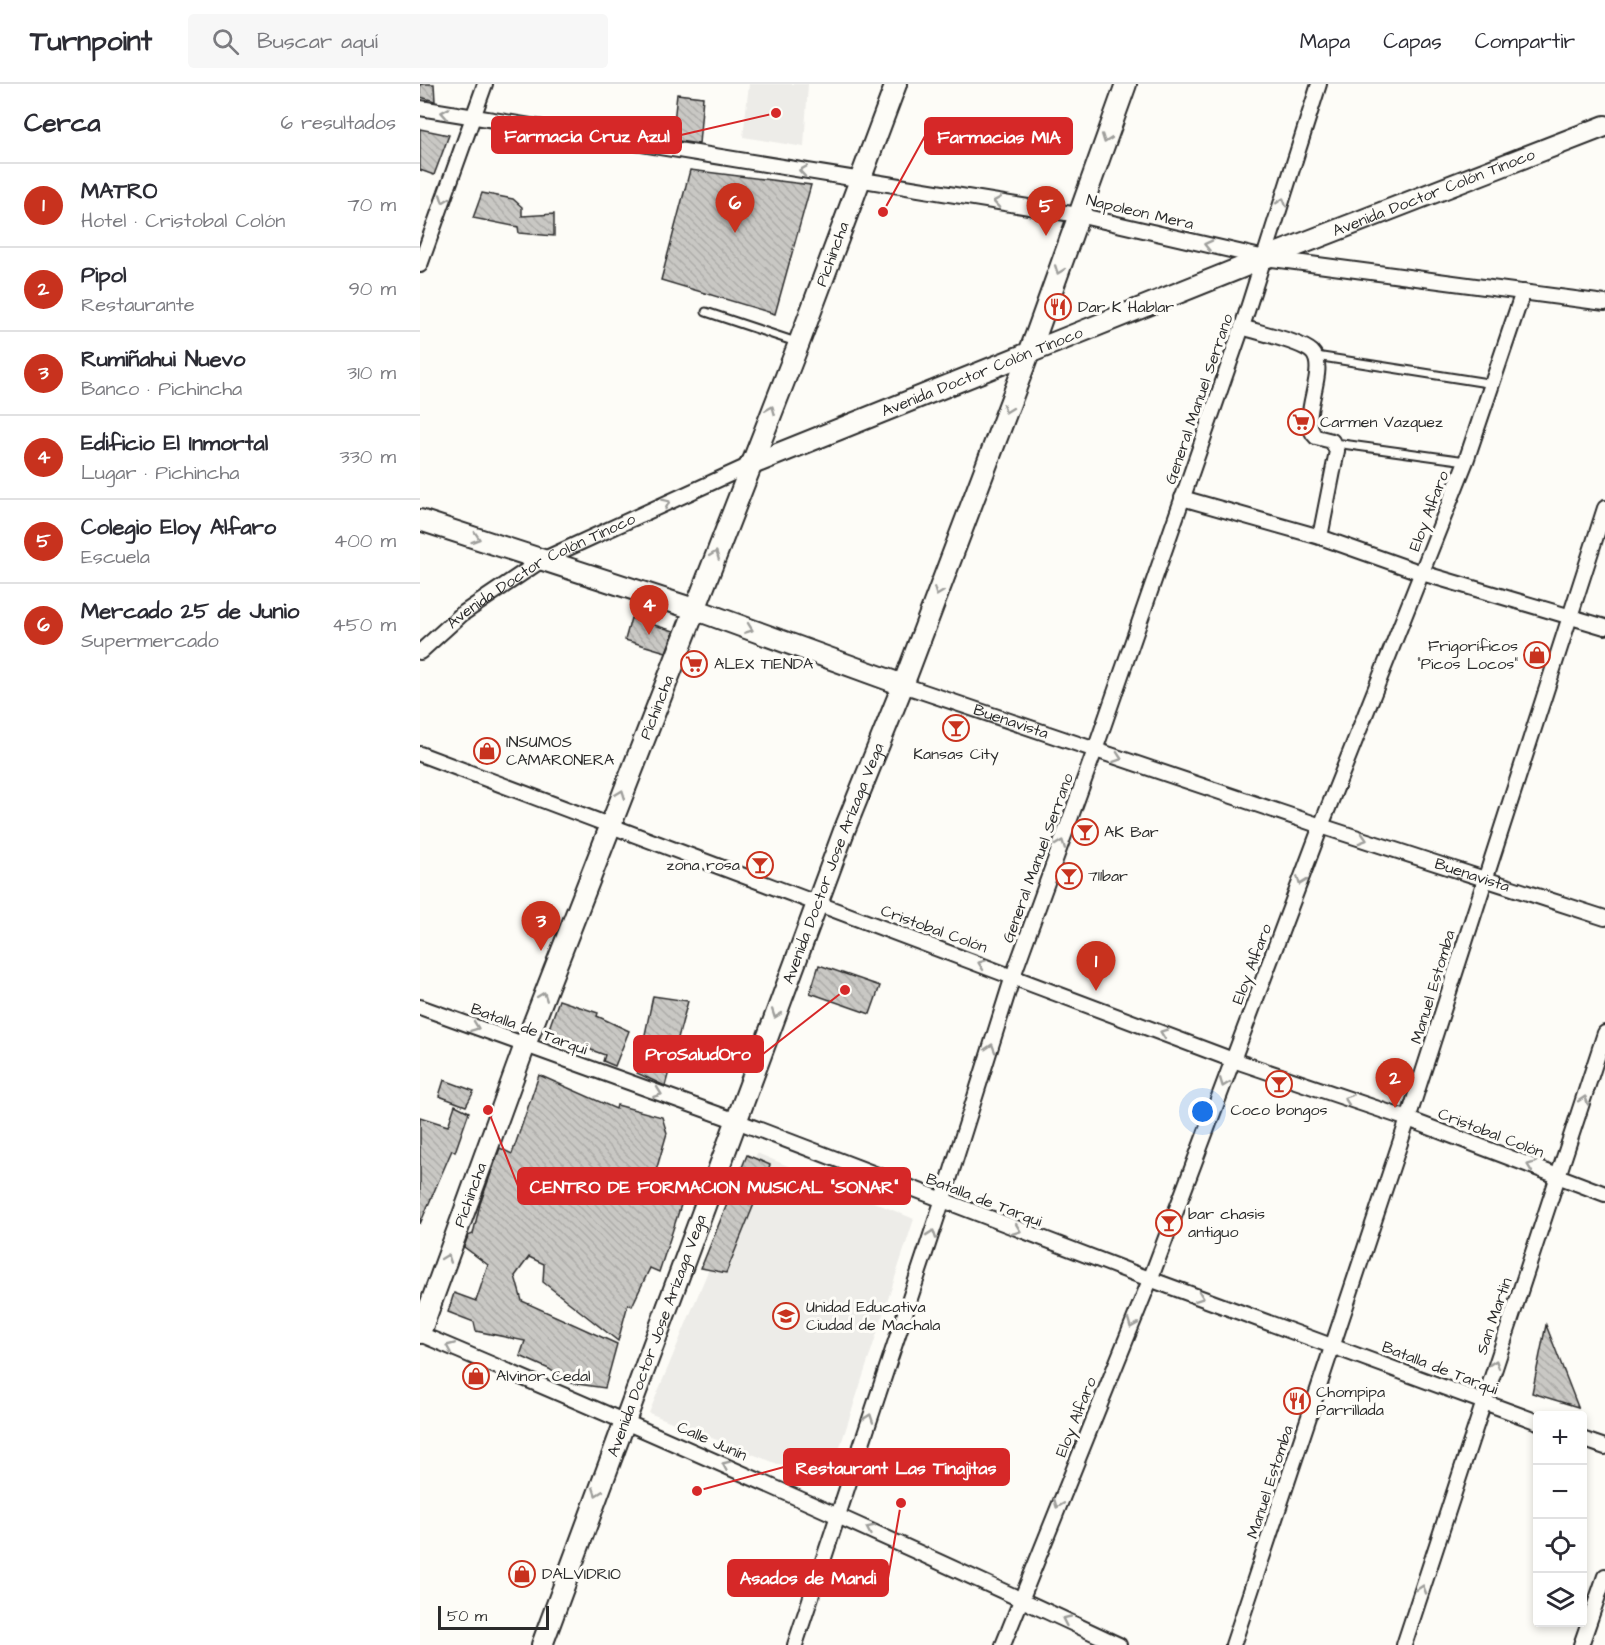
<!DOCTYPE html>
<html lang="es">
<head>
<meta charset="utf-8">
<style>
	:root { --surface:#fff; --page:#f7f7f7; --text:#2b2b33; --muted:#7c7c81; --line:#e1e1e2; --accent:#c8321e }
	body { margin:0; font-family:"Architects Daughter",sans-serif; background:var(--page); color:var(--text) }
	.controls { position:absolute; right:18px; bottom:18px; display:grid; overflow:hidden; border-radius:6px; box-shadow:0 3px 9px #0003 }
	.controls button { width:54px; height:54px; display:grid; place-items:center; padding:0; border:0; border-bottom:2px solid var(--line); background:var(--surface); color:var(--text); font:30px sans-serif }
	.scale { position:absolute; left:18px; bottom:15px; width:111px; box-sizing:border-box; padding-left:6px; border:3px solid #2b2b2b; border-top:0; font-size:16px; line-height:21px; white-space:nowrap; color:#2b2b2b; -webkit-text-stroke:4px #fdfcf7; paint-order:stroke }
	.you { position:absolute; left:783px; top:1028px; width:21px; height:21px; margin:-15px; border:4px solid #fff; border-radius:50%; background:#1a73e8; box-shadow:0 0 0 9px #1a73e833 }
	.badge { display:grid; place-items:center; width:39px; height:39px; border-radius:50%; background:var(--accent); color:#fff; font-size:20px; font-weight:700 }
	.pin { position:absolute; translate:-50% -50px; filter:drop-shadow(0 2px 3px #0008) }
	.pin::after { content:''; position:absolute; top:32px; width:21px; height:18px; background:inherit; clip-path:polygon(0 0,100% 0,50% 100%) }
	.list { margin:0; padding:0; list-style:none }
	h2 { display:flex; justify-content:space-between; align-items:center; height:78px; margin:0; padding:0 24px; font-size:26px }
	h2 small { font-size:20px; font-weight:400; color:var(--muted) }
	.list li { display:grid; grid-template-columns:39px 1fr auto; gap:18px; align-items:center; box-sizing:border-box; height:84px; padding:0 24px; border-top:2px solid var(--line) }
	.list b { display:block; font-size:22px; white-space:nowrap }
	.list p { margin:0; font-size:20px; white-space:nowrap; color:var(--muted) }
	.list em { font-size:20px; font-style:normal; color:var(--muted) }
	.icon { flex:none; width:33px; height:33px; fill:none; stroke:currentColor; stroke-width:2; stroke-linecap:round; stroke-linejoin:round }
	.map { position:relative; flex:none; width:1185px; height:1561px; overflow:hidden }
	header { display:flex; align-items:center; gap:36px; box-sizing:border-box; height:84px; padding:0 30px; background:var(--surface); border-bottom:2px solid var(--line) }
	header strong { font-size:28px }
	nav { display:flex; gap:33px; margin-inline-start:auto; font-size:21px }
	.search { width:420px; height:54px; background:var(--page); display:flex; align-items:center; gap:15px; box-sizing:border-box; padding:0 21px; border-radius:6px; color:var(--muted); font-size:22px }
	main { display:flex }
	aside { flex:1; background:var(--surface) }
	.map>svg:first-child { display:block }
	.built { fill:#edece8 }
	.building { fill:url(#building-back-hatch); stroke:#2b2b2b; stroke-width:1.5 }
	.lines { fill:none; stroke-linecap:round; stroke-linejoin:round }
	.lane-casing { stroke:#2b2b2b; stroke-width:11 }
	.street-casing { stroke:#2b2b2b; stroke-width:18 }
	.secondary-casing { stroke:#2b2b2b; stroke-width:24 }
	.lane { stroke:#fdfcf7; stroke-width:7 }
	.street { stroke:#fdfcf7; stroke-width:14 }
	.secondary { stroke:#fdfcf7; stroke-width:20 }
	.oneway { stroke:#9e9e9b }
	.labels { text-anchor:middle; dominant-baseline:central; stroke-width:6; stroke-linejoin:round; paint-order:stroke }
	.street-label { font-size:16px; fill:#2b2b2b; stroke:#fdfcf7 }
	.poi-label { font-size:16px; fill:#2b2b2b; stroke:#fdfcf7; text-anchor:start }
	.leader { fill:none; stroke:#d62828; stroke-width:2 }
	.callout-dot { fill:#d62828; stroke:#fdfcf7; stroke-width:2 }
	.callout { fill:#d62828; stroke:#d62828; stroke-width:2 }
	.callout-label { font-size:18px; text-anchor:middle; font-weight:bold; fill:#fff }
</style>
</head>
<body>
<header>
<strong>Turnpoint</strong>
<div class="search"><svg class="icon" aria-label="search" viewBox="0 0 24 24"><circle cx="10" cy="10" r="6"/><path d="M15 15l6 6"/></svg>Buscar aquí</div>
<nav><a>Mapa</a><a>Capas</a><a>Compartir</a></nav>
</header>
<main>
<aside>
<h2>Cerca<small>6 resultados</small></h2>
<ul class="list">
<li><span class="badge">1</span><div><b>MATRO</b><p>Hotel · Cristobal Colón</p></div><em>70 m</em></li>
<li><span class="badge">2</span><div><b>Pipol</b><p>Restaurante</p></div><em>90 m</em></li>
<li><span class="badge">3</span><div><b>Rumiñahui Nuevo</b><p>Banco · Pichincha</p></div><em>310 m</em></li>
<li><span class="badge">4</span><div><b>Edificio El Inmortal</b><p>Lugar · Pichincha</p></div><em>330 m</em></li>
<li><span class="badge">5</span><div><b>Colegio Eloy Alfaro</b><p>Escuela</p></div><em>400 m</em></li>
<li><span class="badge">6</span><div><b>Mercado 25 de Junio</b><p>Supermercado</p></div><em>450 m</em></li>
</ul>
</aside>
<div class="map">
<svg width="1185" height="1561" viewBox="0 0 1185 1561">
	<defs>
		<pattern id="building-back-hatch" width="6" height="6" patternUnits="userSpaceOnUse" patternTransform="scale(1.5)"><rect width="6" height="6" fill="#c9c8c4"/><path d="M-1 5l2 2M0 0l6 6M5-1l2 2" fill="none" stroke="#adaca9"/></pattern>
	</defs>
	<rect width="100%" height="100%" fill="#fdfcf7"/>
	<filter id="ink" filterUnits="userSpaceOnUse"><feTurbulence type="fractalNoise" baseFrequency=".0167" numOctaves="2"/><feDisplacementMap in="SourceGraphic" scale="12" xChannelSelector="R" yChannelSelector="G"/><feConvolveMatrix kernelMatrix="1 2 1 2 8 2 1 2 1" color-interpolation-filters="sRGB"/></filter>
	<g filter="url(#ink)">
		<!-- built -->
		<g class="built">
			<path d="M329,0H388L384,63L323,53Z"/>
			<path d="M337,1069L494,1135L408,1400L229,1329Z"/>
		</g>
		<!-- building -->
		<g class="building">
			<path d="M0,0H14L15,17L0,13Z"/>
			<path d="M257,10L283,13L279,60L252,56Z"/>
			<path d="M0,45L29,51L14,91L0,86Z"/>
			<path d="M270,86L391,101L355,230L241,196Z"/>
			<path d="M62,109L93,115L102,123V132L134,130V152L99,149L98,143L53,134Z"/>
			<path d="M211,534L254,547L246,568L205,556Z"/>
			<path d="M399,881L460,902L450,930L390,909Z"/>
			<path d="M233,912L268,917L245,1002L217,989Z"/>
			<path d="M139,916L178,929L177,932L209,947L195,982L183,977L185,971L127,950Z"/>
			<path d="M119,991L196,1025L197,1021L242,1033L247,1049L231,1104L263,1115L239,1188L230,1184L212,1222L208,1220L198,1257L123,1198L124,1180L109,1173L95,1192L102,1217L197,1260L185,1304L150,1299L129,1285L100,1272L105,1257L56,1247L54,1238L28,1228L34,1209L56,1217L68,1181L44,1163L48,1152L53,1150L60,1120L80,1064L92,1070Z"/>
			<path d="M24,996L54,1007L46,1022L19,1012Z"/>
			<path d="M35,1021L49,1028L35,1068L32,1066L0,1140V1033L28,1042Z"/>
			<path d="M327,1071L350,1081L306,1189L281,1184Z"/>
			<path d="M1126,1241L1158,1323L1112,1309Z"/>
		</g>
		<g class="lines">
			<defs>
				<g id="lane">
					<path d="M286,228L376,258"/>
					<path d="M896,272L1074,300"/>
					<path d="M915,359L1046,377"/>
				</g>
				<g id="street">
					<path d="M0,24L658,131L845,174L1185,219"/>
					<path d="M0,181L65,0"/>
					<path d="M822,243C839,249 880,257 892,268C910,286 876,335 896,353L912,357L917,367L900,453"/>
					<path d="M762,414L900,453L1002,489L1185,543"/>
					<path id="s1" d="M0,568L42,530L122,476L330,381"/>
					<path id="s2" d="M483,601L901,742L1185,834"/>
					<path d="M0,670L813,976L988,1035L1185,1110"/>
					<path d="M0,923L314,1036L716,1190L1118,1338"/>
					<path d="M0,1250C235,1349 468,1453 699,1561"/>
					<path d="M1162,1355L1185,1363"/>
					<path d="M375,1561L522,1118L593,892L675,666L822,243L899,0"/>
					<path d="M583,1561L730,1196L901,742L1046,377L1103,208"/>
					<path d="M813,1561L988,1035L1185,424"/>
					<path d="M984,1561L1185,949"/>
					<path d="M1161,1561L1185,1492"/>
				</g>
				<g id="secondary">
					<path id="s3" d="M330,381L845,174L1185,42"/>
					<path d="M0,436L274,525L483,601"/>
					<path id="s4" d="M0,1249L105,961L379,259L476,0"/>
					<path id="s5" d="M122,1561L424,747L483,601L617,248L706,0"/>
				</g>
			</defs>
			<!-- lane casing -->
			<use href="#lane" class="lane-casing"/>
			<!-- street casing -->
			<use href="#street" class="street-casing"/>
			<!-- secondary casing -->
			<use href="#secondary" class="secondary-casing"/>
			<!-- lane -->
			<use href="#lane" class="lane"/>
			<!-- street -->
			<use href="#street" class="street"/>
			<!-- secondary -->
			<use href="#secondary" class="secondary"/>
		</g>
		<!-- one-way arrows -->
		<defs><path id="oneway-chevron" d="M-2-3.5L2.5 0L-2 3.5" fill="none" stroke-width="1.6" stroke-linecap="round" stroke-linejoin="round" transform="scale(1.5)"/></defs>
		<g class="oneway">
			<use href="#oneway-chevron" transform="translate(25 29) rotate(-170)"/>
			<use href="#oneway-chevron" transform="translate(686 55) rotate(110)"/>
			<use href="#oneway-chevron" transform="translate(383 87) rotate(-171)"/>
			<use href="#oneway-chevron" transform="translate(24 115) rotate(110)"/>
			<use href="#oneway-chevron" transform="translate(577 118) rotate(-171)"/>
			<use href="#oneway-chevron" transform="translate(862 118) rotate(-73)"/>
			<use href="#oneway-chevron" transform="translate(788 161) rotate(-167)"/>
			<use href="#oneway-chevron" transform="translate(639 186) rotate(110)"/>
			<use href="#oneway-chevron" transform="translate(587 325) rotate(111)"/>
			<use href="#oneway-chevron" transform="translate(351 326) rotate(-68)"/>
			<use href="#oneway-chevron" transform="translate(246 419) rotate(-25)"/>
			<use href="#oneway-chevron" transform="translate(56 454) rotate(18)"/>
			<use href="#oneway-chevron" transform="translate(295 471) rotate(-69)"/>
			<use href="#oneway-chevron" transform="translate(518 508) rotate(111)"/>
			<use href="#oneway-chevron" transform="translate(329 545) rotate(20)"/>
			<use href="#oneway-chevron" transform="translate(698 674) rotate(19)"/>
			<use href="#oneway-chevron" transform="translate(201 710) rotate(-69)"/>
			<use href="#oneway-chevron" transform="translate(943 755) rotate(17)"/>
			<use href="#oneway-chevron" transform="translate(641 760) rotate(-70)"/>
			<use href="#oneway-chevron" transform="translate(881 797) rotate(111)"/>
			<use href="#oneway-chevron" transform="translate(562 880) rotate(-160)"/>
			<use href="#oneway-chevron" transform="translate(123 912) rotate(-69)"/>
			<use href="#oneway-chevron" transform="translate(356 930) rotate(110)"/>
			<use href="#oneway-chevron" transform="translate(55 943) rotate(20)"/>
			<use href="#oneway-chevron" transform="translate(744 949) rotate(-159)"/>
			<use href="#oneway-chevron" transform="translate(571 964) rotate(-73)"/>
			<use href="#oneway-chevron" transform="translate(804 999) rotate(111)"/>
			<use href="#oneway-chevron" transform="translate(238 1009) rotate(20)"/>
			<use href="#oneway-chevron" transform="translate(928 1015) rotate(-161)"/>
			<use href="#oneway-chevron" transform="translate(1164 1016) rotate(-72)"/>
			<use href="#oneway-chevron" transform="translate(1111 1082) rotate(-159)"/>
			<use href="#oneway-chevron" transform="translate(597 1146) rotate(21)"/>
			<use href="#oneway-chevron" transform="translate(512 1150) rotate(-71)"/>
			<use href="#oneway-chevron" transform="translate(27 1174) rotate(-70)"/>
			<use href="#oneway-chevron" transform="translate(780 1213) rotate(20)"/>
			<use href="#oneway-chevron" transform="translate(712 1240) rotate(112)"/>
			<use href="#oneway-chevron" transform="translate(30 1263) rotate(-157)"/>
			<use href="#oneway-chevron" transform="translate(1075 1280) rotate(-71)"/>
			<use href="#oneway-chevron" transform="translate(449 1334) rotate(-71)"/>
			<use href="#oneway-chevron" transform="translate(306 1381) rotate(-156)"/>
			<use href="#oneway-chevron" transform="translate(177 1408) rotate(110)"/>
			<use href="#oneway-chevron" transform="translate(638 1420) rotate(112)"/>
			<use href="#oneway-chevron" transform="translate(450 1445) rotate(-155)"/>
			<use href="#oneway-chevron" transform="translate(1002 1505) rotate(-72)"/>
			<use href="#oneway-chevron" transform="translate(646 1536) rotate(-155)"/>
		</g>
	</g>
	<!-- icons -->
	<defs>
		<symbol id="restaurant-ring" viewBox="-11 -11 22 22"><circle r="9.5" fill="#fdfcf7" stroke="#c8321e" stroke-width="1.5"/><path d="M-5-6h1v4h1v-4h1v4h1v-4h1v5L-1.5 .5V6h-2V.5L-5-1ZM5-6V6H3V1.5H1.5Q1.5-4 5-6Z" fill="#c8321e"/></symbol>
		<symbol id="supermarket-ring" viewBox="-11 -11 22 22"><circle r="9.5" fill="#fdfcf7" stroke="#c8321e" stroke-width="1.5"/><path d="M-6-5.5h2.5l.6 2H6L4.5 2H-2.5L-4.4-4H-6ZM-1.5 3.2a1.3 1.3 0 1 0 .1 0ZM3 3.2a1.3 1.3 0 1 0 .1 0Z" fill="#c8321e"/></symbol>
		<symbol id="shop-ring" viewBox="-11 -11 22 22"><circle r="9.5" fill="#fdfcf7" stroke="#c8321e" stroke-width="1.5"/><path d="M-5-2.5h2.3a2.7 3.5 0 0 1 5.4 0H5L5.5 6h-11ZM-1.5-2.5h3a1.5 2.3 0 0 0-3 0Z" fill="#c8321e"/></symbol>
		<symbol id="bar-ring" viewBox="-11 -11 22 22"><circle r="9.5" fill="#fdfcf7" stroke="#c8321e" stroke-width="1.5"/><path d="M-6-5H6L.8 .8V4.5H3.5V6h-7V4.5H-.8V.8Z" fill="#c8321e"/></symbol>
		<symbol id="school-ring" viewBox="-11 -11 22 22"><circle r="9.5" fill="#fdfcf7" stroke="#c8321e" stroke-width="1.5"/><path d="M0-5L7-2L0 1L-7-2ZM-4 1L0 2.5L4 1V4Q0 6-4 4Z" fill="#c8321e"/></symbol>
	</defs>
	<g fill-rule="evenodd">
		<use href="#restaurant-ring" x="623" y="208" width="30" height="30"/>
		<use href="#supermarket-ring" x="866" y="323" width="30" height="30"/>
		<use href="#shop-ring" x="1102" y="556" width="30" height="30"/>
		<use href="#supermarket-ring" x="259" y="565" width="30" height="30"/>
		<use href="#bar-ring" x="521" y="629" width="30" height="30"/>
		<use href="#shop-ring" x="52" y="652" width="30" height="30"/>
		<use href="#bar-ring" x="650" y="733" width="30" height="30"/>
		<use href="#bar-ring" x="325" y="766" width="30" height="30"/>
		<use href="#bar-ring" x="634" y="777" width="30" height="30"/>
		<use href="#bar-ring" x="844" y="985" width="30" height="30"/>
		<use href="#bar-ring" x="734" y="1124" width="30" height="30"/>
		<use href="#school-ring" x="351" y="1217" width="30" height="30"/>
		<use href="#shop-ring" x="41" y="1277" width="30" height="30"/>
		<use href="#restaurant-ring" x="862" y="1302" width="30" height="30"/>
		<use href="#shop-ring" x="87" y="1475" width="30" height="30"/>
	</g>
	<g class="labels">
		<!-- street labels -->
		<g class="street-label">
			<text stroke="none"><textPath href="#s3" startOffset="736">Avenida Doctor Colón Tinoco</textPath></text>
			<text transform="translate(720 128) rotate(13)">Napoleon Mera</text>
			<text stroke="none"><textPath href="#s4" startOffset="1155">Pichincha</textPath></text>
			<text stroke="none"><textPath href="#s3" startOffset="250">Avenida Doctor Colón Tinoco</textPath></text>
			<text transform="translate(779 315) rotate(-71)">General Manuel Serrano</text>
			<text transform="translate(1009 427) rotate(-69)">Eloy Alfaro</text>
			<text stroke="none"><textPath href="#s1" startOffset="147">Avenida Doctor Colón Tinoco</textPath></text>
			<text stroke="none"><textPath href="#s4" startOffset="669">Pichincha</textPath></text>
			<text stroke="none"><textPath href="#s2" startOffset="114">Buenavista</textPath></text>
			<text transform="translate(618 774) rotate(-70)">General Manuel Serrano</text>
			<text stroke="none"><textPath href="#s5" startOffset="834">Avenida Doctor Jose Arízaga Vega</textPath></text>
			<text stroke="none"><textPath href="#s2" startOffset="600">Buenavista</textPath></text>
			<text transform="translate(514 845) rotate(20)">Cristobal Colón</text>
			<text transform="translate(832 880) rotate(-69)">Eloy Alfaro</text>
			<text transform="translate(1013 903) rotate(-73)">Manuel Estomba</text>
			<text transform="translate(109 945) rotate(20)">Batalla de Tarqui</text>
			<text transform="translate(1071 1049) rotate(21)">Cristobal Colón</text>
			<text stroke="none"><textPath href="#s4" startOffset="147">Pichincha</textPath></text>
			<text transform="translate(564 1116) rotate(21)">Batalla de Tarqui</text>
			<text transform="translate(1074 1232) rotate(-71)">San Martin</text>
			<text stroke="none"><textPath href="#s5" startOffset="330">Avenida Doctor Jose Arízaga Vega</textPath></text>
			<text transform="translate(1020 1284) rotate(21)">Batalla de Tarqui</text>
			<text transform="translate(656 1333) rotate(-68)">Eloy Alfaro</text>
			<text transform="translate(292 1357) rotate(24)">Calle Junín</text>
			<text transform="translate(850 1398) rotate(-72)">Manuel Estomba</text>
		</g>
		<!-- poi labels -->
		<g class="poi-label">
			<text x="658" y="223">Dar K Hablar</text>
			<text x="900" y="338">Carmen Vazquez</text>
			<text x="1098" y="562" text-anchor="end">Frigoríficos<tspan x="1098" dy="18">"Picos Locos"</tspan></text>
			<text x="294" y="580">ALEX TIENDA</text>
			<text x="86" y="658">INSUMOS<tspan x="86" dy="18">CAMARONERA</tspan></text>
			<text x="536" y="670" text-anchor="middle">Kansas City</text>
			<text x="684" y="748">AK Bar</text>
			<text x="320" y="781" text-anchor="end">zona rosa</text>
			<text x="668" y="792">711bar</text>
			<text x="859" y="1026" text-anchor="middle">Coco bongos</text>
			<text x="768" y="1130">bar chasis<tspan x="768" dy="18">antiguo</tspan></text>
			<text x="386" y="1223">Unidad Educativa<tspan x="386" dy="18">Ciudad de Machala</tspan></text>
			<text x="76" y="1292">Alvinor Cedal</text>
			<text x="896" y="1308">Chompipa<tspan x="896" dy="18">Parrillada</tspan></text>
			<text x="122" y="1490">DALVIDRIO</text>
		</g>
	</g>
	<!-- callouts -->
	<path class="leader" d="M356 29L261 51M463 128L505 52M425 906L343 970M68 1026L98 1102M277 1407L364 1383M481 1419L468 1494"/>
	<g class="callout-dot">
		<circle cx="356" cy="29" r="6"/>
		<circle cx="463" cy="128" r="6"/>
		<circle cx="425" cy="906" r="6"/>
		<circle cx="68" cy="1026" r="6"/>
		<circle cx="277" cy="1407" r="6"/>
		<circle cx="481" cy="1419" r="6"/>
	</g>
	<g class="callout">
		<rect x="72" y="33" width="189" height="36" rx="6"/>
		<rect x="505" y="34" width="147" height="36" rx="6"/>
		<rect x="214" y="952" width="129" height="36" rx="6"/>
		<rect x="98" y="1084" width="392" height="36" rx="6"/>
		<rect x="364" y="1365" width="225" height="36" rx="6"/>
		<rect x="308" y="1476" width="160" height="36" rx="6"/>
	</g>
	<g class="callout-label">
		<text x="167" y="58">Farmacia Cruz Azul</text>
		<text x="579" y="59">Farmacias MIA</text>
		<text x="278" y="976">ProSaludOro</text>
		<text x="294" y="1109">CENTRO DE FORMACION MUSICAL "SONAR"</text>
		<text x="476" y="1390">Restaurant Las Tinajitas</text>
		<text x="388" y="1500">Asados de Mandi</text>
	</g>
</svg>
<div class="controls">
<button>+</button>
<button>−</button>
<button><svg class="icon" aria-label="locate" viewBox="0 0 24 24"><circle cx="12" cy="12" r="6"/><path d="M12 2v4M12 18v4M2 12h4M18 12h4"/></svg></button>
<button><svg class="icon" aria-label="layers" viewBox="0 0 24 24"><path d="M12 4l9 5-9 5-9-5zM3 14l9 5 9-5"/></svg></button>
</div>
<div class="scale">50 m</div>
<div class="you"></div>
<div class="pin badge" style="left:676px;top:907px">1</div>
<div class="pin badge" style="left:975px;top:1024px">2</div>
<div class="pin badge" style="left:121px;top:867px">3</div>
<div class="pin badge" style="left:229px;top:551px">4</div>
<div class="pin badge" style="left:626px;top:152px">5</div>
<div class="pin badge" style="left:315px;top:149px">6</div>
</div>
</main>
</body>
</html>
